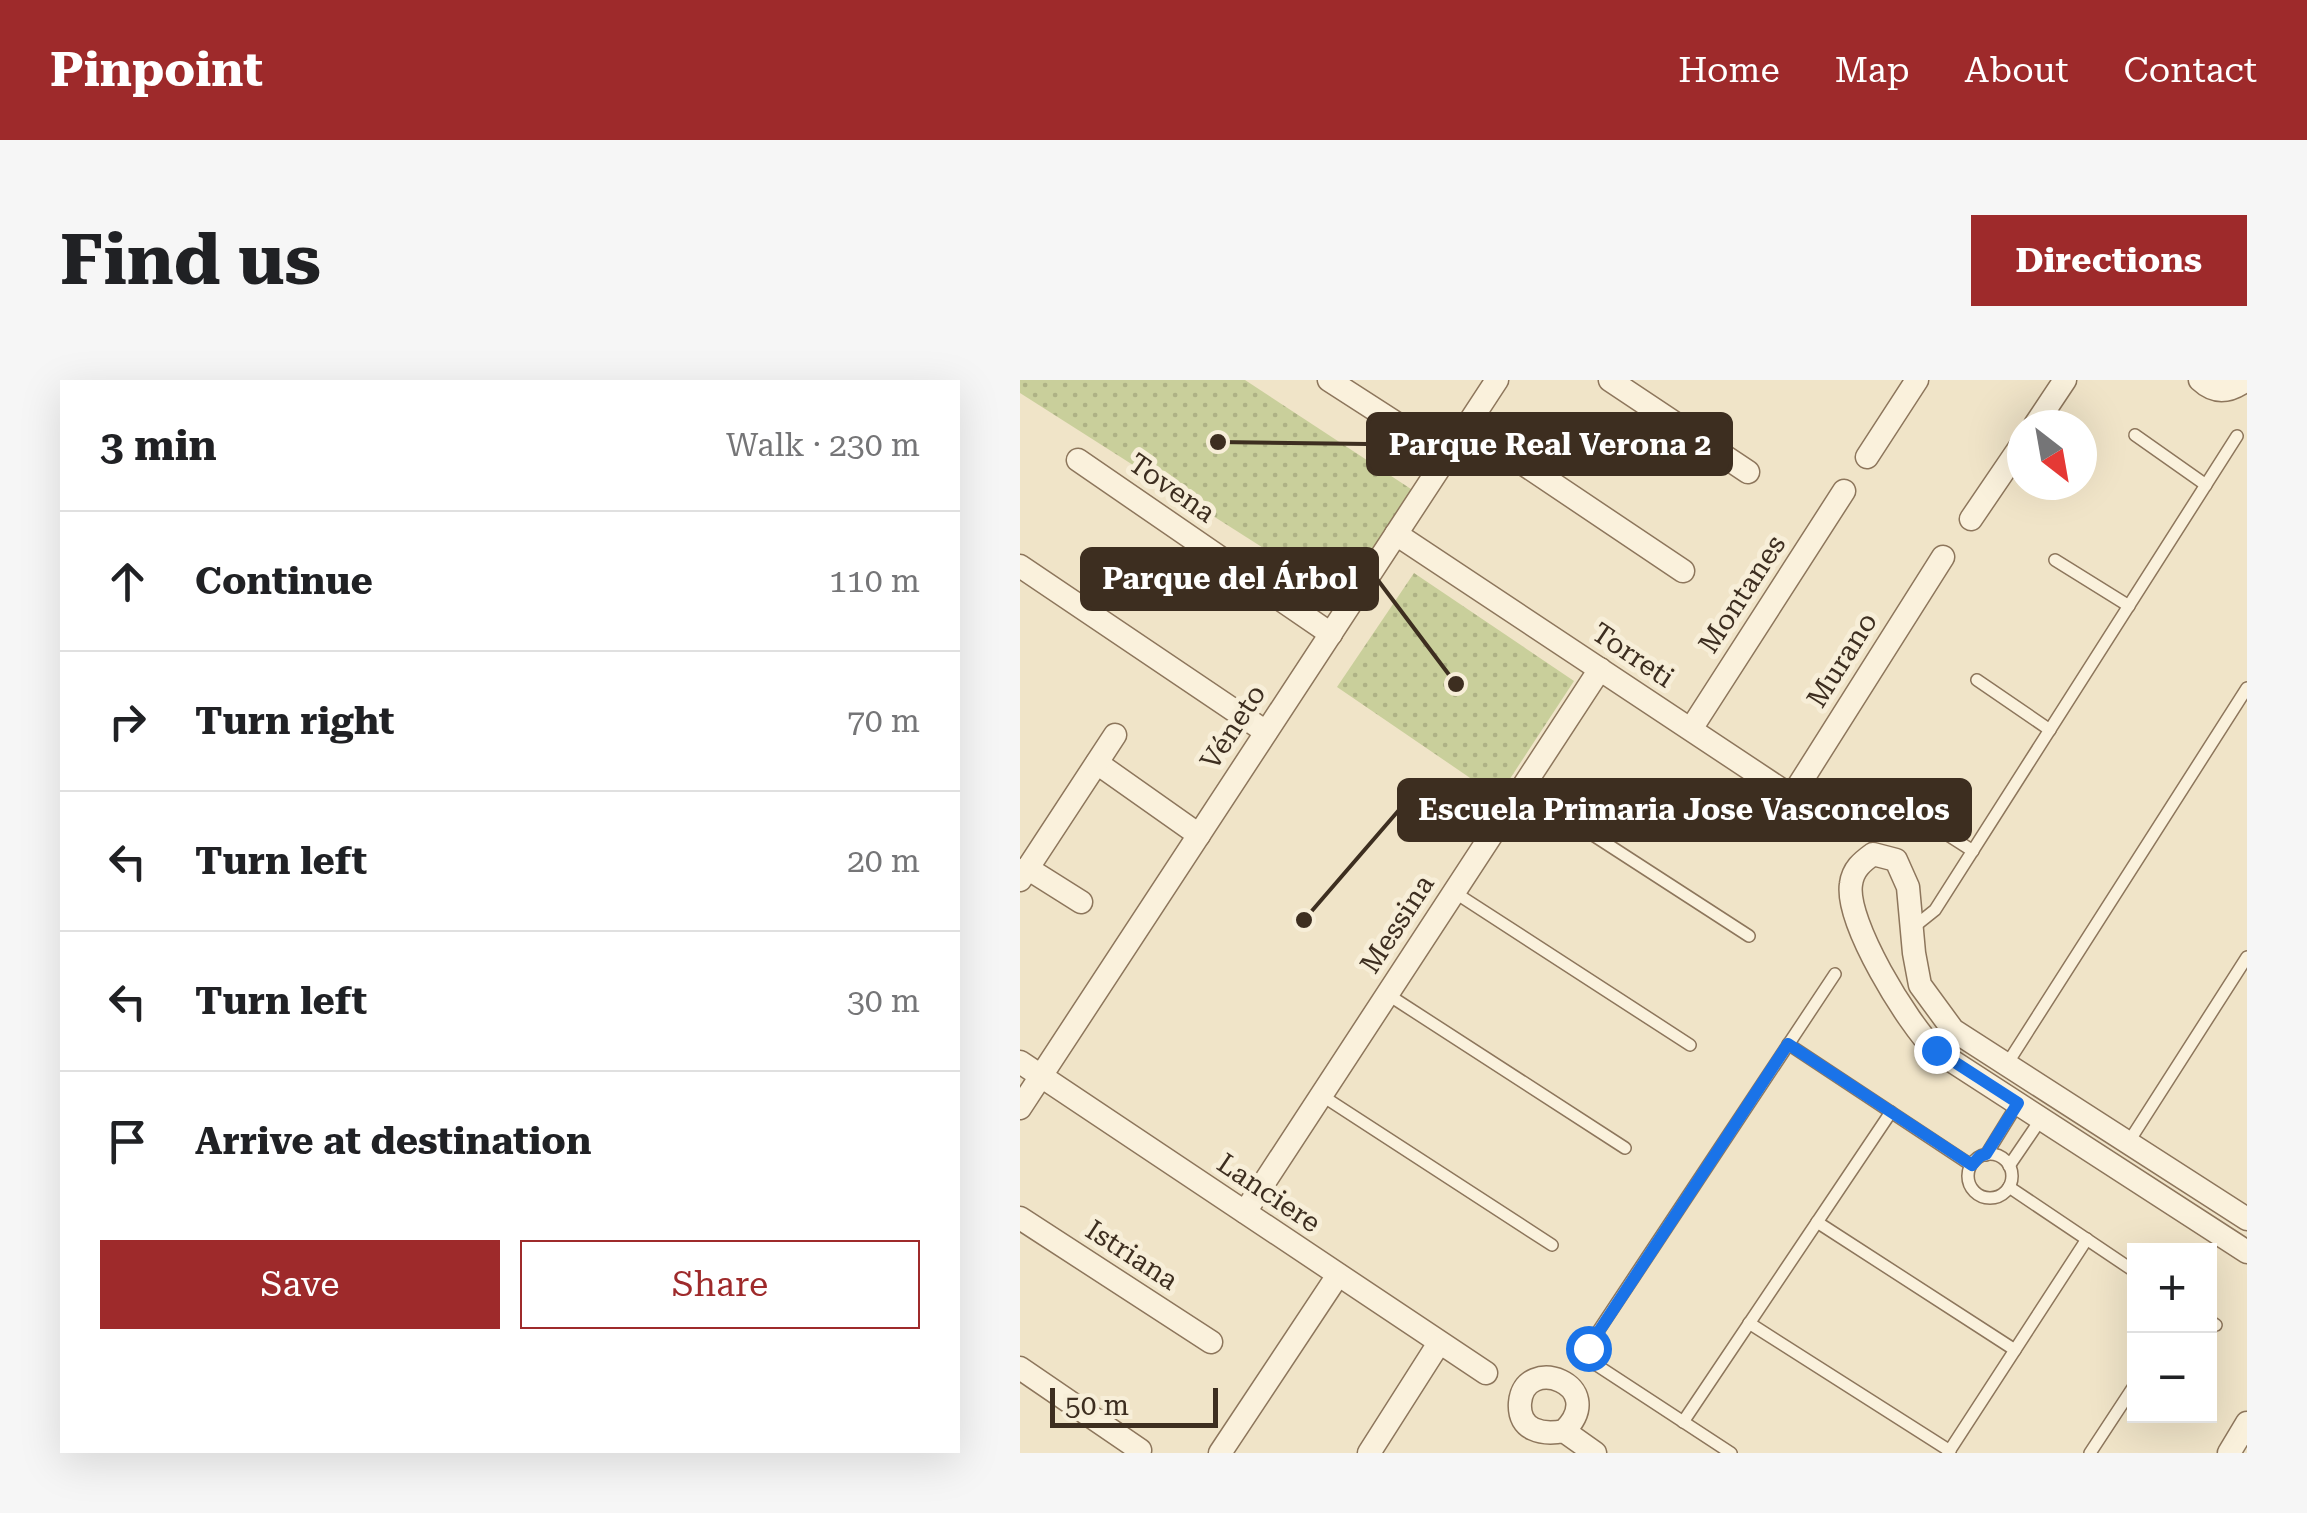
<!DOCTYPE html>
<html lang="en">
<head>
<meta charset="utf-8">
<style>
	:root { --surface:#fff; --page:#f6f6f6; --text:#202124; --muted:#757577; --line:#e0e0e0; --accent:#9e2a2b }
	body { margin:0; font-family:"Roboto Serif",serif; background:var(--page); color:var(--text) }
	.controls { position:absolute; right:30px; bottom:30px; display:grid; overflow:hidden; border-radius:0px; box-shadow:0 10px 40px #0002 }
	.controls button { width:90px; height:90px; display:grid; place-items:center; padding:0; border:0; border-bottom:2px solid var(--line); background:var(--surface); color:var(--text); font:50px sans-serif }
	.compass { position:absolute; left:987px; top:30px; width:90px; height:90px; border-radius:50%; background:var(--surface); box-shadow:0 10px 40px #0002; rotate:149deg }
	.scale { position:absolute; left:30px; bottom:25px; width:168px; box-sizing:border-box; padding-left:10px; border:5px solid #3d2e20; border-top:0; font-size:28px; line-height:35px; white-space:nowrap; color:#3d2e20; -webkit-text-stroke:8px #f7eed8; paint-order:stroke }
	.stop { position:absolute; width:30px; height:30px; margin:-22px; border:8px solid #1a73e8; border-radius:50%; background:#fff }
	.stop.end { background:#1a73e8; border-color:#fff; box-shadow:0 2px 10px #0008 }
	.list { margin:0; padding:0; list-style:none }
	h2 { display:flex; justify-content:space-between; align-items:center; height:130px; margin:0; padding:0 40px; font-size:42px }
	h2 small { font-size:32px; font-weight:400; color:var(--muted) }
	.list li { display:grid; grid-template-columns:65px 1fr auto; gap:30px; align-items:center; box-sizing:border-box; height:140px; padding:0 40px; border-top:2px solid var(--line) }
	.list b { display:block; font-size:38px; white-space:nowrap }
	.list em { font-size:32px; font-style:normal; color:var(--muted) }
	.actions { display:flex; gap:20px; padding:30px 40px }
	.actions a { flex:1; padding:22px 0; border:2px solid var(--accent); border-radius:0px; text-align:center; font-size:35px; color:var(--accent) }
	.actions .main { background:var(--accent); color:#fff }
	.icon { flex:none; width:55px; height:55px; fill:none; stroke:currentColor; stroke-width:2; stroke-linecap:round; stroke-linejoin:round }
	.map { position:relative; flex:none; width:1227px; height:1073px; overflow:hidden; border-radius:0px }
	header { display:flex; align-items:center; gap:60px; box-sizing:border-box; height:140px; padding:0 50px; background:var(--accent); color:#fff }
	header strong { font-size:48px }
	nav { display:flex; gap:55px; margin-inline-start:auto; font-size:35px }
	.intro { display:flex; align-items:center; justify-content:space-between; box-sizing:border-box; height:240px; padding:0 60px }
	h1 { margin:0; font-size:70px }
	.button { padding:25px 45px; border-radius:0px; background:var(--accent); color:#fff; font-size:35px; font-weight:700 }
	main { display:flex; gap:60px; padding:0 60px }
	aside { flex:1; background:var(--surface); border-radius:0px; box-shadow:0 10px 40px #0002 }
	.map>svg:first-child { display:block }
	.park { fill:url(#park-dots) }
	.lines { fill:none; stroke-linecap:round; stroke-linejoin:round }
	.lane-casing { stroke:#8d765c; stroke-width:14 }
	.street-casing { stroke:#8d765c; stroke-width:25 }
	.lane { stroke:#faf1dc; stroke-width:11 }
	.street { stroke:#faf1dc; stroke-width:22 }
	.route { stroke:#1a73e8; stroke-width:12 }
	.labels { text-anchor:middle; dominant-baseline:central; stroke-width:10; stroke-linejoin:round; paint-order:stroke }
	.street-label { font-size:28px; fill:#3d2e20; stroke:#f7eed8 }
	.leader { fill:none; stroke:#3d2e20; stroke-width:4 }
	.callout-dot { fill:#3d2e20; stroke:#f7eed8; stroke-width:4 }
	.callout { fill:#3d2e20; stroke:#3d2e20; stroke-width:4 }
	.callout-label { font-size:30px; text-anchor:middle; font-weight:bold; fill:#fff }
</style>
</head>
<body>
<header>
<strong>Pinpoint</strong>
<nav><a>Home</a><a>Map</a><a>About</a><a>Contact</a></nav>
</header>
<div class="intro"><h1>Find us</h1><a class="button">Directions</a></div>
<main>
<aside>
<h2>3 min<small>Walk · 230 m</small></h2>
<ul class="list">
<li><svg class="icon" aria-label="ahead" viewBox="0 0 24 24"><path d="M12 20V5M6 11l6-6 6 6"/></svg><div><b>Continue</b></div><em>110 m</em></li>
<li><svg class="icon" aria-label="right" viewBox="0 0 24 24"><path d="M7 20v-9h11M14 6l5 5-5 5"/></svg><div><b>Turn right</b></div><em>70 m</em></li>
<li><svg class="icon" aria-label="left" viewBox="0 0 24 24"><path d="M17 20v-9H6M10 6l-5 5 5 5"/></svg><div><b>Turn left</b></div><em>20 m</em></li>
<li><svg class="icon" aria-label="left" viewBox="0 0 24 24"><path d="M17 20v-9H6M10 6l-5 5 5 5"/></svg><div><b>Turn left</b></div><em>30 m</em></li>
<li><svg class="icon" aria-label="arrive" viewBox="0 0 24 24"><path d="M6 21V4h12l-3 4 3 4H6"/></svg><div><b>Arrive at destination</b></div></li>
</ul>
<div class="actions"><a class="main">Save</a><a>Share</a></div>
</aside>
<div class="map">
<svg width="1227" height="1073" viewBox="0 0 1227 1073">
	<defs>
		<pattern id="park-dots" width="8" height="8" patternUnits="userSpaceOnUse" patternTransform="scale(2.5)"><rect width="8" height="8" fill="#c9cf9b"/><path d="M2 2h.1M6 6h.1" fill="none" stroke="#aeb285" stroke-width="1.8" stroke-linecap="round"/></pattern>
	</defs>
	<rect width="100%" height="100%" fill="#f0e4c8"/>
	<!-- park -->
	<g class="park">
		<path d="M0,0H225L394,111L325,220L0,13Z"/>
		<path d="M394,193L554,301L478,417L317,307Z"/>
	</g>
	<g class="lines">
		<defs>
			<g id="lane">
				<path d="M1115,55L1186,105"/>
				<path d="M1035,180L1109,226"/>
				<path d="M957,300L1030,350"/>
				<path d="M502,409L729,556"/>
				<path d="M878,423L953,471"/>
				<path d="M434,512L670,665"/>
				<path d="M891,546L900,542L915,530L1217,56"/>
				<path d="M367,614L605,768"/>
				<path d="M768,664L951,785"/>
				<path d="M987,684L1227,308"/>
				<path d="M301,715L532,865"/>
				<path d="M1108,763L1227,577"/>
				<circle cx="970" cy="796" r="22"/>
				<path d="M966,775L998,723"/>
				<path d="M989,786L1021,739"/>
				<path d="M989,807L1114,891"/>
				<path d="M797,842L995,970"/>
				<path d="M1190,941L1196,945"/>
				<path d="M729,943L930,1071"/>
				<path d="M663,1042L871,732"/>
				<path d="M711,1073L578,986L570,977L567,968L815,594"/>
				<path d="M928,1073L1067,859"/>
				<path d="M1070,1073L1114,1006"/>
			</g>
			<g id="street">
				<path d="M309,0L427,76"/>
				<path d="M590,0L728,92"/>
				<path d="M1180,0C1196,15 1210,12 1226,0"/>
				<path d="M1015,45L1045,0"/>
				<path d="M447,46L663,191"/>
				<path d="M847,77L897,0"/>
				<path d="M58,80L311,254"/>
				<path d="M951,139L1002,64"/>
				<path d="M376,154L816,446"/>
				<path d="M0,186L246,352"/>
				<path d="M671,349L824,111"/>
				<path d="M77,383L179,455"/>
				<path d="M772,416L923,177"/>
				<path d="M7,488L61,522"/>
				<path d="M0,500L95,355"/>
				<path d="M0,682L466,993"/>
				<path d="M0,728L477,0"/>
				<path d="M225,832L580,289"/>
				<path d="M0,838L191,962"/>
				<path d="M1227,839L933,650L900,605L894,573L888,507L876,480L853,474C842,482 833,489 831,504C825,542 888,644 915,670L1227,872"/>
				<path d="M0,988L120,1070"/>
				<path d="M544,1051C590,1005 504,973 500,1023C498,1051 523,1055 544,1051L575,1073"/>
				<path d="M200,1073L318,895"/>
				<path d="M349,1073L419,963"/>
				<path d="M1209,1073L1227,1043"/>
			</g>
		</defs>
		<!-- lane casing -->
		<use href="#lane" class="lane-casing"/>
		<!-- street casing -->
		<use href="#street" class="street-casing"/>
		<!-- lane -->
		<use href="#lane" class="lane"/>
		<!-- street -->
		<use href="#street" class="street"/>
	</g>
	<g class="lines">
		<!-- route -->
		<path class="route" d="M568,968L768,664L952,785L960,776L966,774L998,723L916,670"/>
	</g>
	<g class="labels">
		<!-- street labels -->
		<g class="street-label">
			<text transform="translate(152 108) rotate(35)">Tovena</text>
			<text transform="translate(722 214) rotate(-57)">Montanes</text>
			<text transform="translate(613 275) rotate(34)">Torreti</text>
			<text transform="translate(822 280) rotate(-58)">Murano</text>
			<text transform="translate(213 347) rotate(-57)">Véneto</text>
			<text transform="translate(377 544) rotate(-57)">Messina</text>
			<text transform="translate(249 813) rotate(34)">Lanciere</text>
			<text transform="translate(112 875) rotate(33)">Istriana</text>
		</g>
	</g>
	<!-- callouts -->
	<path class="leader" d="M198 62L348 64M436 304L357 199M284 540L379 430"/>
	<g class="callout-dot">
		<circle cx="198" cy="62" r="10"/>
		<circle cx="436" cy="304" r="10"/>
		<circle cx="284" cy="540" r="10"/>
	</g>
	<g class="callout">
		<rect x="348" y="34" width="363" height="60" rx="10"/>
		<rect x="62" y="169" width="295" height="60" rx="10"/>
		<rect x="379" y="400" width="571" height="60" rx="10"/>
	</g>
	<g class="callout-label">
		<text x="530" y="75">Parque Real Verona 2</text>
		<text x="210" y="209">Parque del Árbol</text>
		<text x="664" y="440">Escuela Primaria Jose Vasconcelos</text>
	</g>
</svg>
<div class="controls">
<button>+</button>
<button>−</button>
</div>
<svg class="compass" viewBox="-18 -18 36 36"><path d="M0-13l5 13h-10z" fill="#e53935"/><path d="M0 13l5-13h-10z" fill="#757577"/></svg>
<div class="scale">50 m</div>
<div class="stop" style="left:568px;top:968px"></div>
<div class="stop end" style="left:916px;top:670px"></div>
</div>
</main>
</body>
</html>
